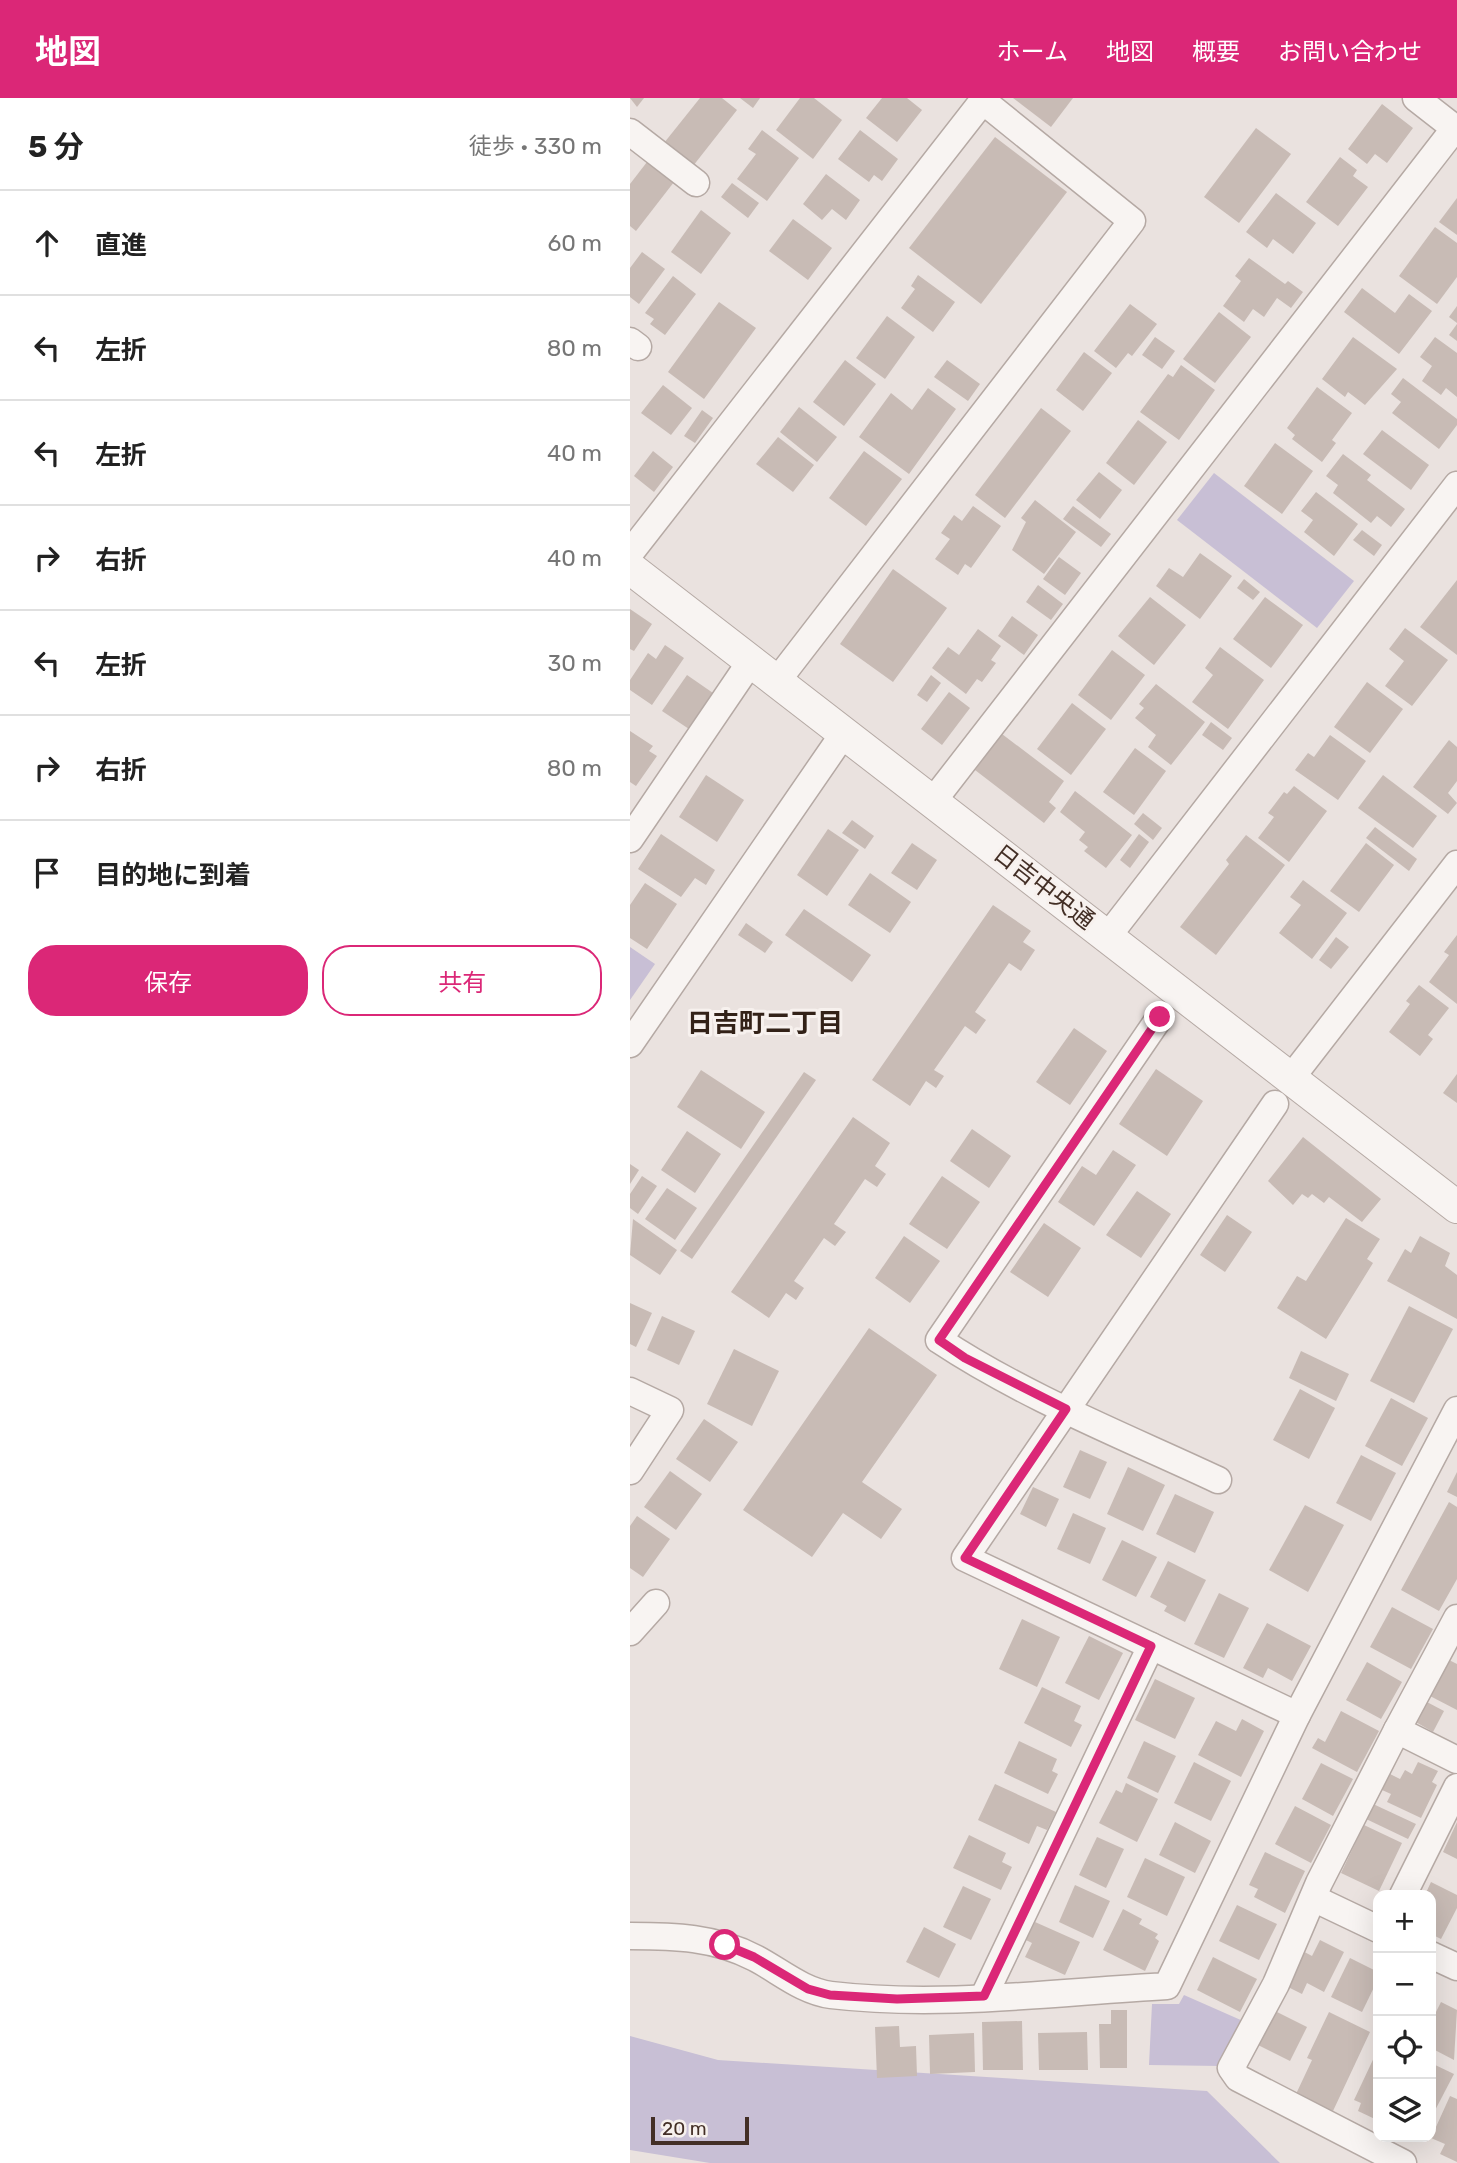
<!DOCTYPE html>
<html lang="ja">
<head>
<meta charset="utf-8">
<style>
	:root { --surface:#fff; --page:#f6f6f6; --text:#222; --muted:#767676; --line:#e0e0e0; --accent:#db2777 }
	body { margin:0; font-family:Rubik,"Noto Sans JP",sans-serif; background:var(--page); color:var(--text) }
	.controls { position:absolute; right:21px; bottom:21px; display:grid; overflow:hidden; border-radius:14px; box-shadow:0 7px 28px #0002 }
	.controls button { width:63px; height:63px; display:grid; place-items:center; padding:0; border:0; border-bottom:2px solid var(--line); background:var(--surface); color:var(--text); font:35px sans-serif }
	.scale { position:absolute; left:21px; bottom:18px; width:98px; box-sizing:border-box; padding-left:7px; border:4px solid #432f26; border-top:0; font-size:19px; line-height:24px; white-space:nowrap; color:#432f26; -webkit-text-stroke:5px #f7f1ee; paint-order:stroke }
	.stop { position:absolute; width:21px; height:21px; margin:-16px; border:5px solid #db2777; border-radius:50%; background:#fff }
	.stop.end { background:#db2777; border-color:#fff; box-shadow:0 2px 7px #0008 }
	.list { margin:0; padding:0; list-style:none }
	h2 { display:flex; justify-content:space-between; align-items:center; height:91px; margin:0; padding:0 28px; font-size:30px }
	h2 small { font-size:23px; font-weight:400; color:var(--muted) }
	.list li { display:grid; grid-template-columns:46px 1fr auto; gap:21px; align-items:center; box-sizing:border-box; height:105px; padding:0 28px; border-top:2px solid var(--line) }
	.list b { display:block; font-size:26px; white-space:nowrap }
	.list em { font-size:23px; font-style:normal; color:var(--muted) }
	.actions { display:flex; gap:14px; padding:21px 28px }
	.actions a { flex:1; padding:16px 0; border:2px solid var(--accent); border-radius:28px; text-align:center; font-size:24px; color:var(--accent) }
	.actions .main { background:var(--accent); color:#fff }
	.icon { flex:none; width:38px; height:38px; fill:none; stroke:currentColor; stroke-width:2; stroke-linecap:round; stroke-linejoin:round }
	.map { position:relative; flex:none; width:827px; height:2065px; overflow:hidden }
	header { display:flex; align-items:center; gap:42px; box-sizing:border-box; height:98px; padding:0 35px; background:var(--accent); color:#fff }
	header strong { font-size:33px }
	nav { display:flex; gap:38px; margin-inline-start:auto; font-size:24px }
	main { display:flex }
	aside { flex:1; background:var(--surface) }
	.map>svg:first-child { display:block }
	.green { fill:#c8bfd5 }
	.building { fill:#c8bbb5 }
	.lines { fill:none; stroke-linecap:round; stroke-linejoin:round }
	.minor-casing { stroke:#b5a9a4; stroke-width:29 }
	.tertiary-casing { stroke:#b5a9a4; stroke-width:34 }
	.minor { stroke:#f8f4f2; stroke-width:26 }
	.tertiary { stroke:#f8f4f2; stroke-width:32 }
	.route { stroke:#db2777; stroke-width:9 }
	.labels { text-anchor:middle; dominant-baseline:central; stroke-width:6; stroke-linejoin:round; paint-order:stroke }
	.street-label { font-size:24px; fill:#432f26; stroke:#f7f1ee }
	.neighbourhood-label { font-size:26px; font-weight:bold; fill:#332218; stroke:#f7f1ee }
</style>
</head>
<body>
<header>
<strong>地図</strong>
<nav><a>ホーム</a><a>地図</a><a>概要</a><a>お問い合わせ</a></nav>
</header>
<main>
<aside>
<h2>5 分<small>徒歩 · 330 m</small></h2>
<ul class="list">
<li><svg class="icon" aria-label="ahead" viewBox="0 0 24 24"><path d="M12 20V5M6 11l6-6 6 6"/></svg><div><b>直進</b></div><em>60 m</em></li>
<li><svg class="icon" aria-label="left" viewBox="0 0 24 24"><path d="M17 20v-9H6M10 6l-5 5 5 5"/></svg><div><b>左折</b></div><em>80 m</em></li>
<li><svg class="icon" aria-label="left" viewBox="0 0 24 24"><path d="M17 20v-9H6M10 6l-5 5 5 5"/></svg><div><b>左折</b></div><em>40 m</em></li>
<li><svg class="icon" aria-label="right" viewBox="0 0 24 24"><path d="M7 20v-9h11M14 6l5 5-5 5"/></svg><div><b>右折</b></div><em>40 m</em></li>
<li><svg class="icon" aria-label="left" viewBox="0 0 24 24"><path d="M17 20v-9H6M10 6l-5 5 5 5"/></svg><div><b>左折</b></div><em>30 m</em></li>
<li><svg class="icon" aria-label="right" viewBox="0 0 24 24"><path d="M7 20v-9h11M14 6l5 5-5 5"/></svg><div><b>右折</b></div><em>80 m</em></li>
<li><svg class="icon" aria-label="arrive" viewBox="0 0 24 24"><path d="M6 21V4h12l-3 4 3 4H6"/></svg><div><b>目的地に到着</b></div></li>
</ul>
<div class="actions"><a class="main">保存</a><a>共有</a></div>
</aside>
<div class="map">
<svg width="827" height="2065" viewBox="0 0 827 2065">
	<rect width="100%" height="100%" fill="#eae2df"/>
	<!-- green -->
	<g class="green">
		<path d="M584,375L724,483L687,530L547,422Z"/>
		<path d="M0,849L25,866L0,902Z"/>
		<path d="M554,1897L613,1923L591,1968L519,1967L522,1906H549Z"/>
		<path d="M0,1938L88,1962L577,1993L650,2065H80L0,2052Z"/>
	</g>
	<!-- building -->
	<g class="building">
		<path d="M0,0H14L7,9Z"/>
		<path d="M70,0H92L107,12L63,68L34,45Z"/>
		<path d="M110,0H130L123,10Z"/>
		<path d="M170,0H184L212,22L183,61L146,32Z"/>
		<path d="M252,0H277L292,12L267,44L236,20Z"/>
		<path d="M383,0H443L421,29Z"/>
		<path d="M752,6L783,30L757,65L745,56L737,66L718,51Z"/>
		<path d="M626,30L661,56L609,125L574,99Z"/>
		<path d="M132,32L169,60L137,103L107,81L126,56L118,51Z"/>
		<path d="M230,32L268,61L252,83L244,77L239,84L208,61Z"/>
		<path d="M365,39L437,94L351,206L279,150Z"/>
		<path d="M710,59L727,72L723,78L738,89L708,128L676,104Z"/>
		<path d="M17,64L44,84L6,133L0,128V86Z"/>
		<path d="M196,76L230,102L216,122L202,111L192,122L173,106Z"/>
		<path d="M102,85L129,105L118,120L91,99Z"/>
		<path d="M646,95L686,125L663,156L643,141L637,150L616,134Z"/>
		<path d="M827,100V137L809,124Z"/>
		<path d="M71,112L101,135L71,176L41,154Z"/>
		<path d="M163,121L202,150L178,182L139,153Z"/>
		<path d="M805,129L827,145V179L807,206L769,178Z"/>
		<path d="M12,154L35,171L9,206L0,199V170Z"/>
		<path d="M619,160L655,186L658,183L673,194L661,210L647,200L634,219L623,211L614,224L593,208L611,183L605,178Z"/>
		<path d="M288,177L325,204L303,234L271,210L285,191L281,188Z"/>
		<path d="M43,178L66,196L35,237L20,226L24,221L15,215Z"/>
		<path d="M732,190L765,215L779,196L802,213L769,256L714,214Z"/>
		<path d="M89,204L126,230L74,301L38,274Z"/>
		<path d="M500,206L527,226L502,258L498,255L486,270L464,253Z"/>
		<path d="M827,208V225L819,219Z"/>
		<path d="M589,214L621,239L585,285L553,261Z"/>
		<path d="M257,218L285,239L255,281L226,260Z"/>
		<path d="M827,226V243L819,237Z"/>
		<path d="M525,239L545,253L532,271L512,257Z"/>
		<path d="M723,239L767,271L735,307L718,294L715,299L692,281Z"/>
		<path d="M805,239L827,255V299L816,290L811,297L792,283L802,268L790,259Z"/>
		<path d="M454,254L482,275L453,313L426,292Z"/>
		<path d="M215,262L246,286L214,328L183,304Z"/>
		<path d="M317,262L350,286L338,303L304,279Z"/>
		<path d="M551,267L585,292L549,342L510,314L538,276L543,279Z"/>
		<path d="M773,280L827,321V327L809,351L762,315L771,304L761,296Z"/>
		<path d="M33,287L62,310L41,337L11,315Z"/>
		<path d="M687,289L722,315L702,342L706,345L692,364L662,341L665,337L657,330Z"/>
		<path d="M298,290L326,311L279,376L229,339L261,295L282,312Z"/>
		<path d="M169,309L207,339L187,364L150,334Z"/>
		<path d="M411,310L441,333L375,420L345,397Z"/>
		<path d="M72,312L83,320L65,345L54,338Z"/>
		<path d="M508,322L537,344L504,387L476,365Z"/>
		<path d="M752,332L799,367L781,392L733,356Z"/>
		<path d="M148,339L184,367L163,394L126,366Z"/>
		<path d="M645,345L683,373L652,416L614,388Z"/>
		<path d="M23,353L43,369L24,394L4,378Z"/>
		<path d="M234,353L272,381L236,428L199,400Z"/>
		<path d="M713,356L741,377L737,382L775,411L761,429L747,418L741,425L703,395L708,387L696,378Z"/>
		<path d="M469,374L492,392L470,421L446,402Z"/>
		<path d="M686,394L728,426L704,458L674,434L683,422L671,413Z"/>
		<path d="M405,402L446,434L414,476L382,452L396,424L391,420Z"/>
		<path d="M343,408L371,428L341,470L335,466L328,477L305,461L320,441L311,435L324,417L332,423Z"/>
		<path d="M443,408L481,436L471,449L433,421Z"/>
		<path d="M732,432L752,447L744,458L723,442Z"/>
		<path d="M570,455L602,478L570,521L526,488L539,470L553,479Z"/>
		<path d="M429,459L451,475L435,497L413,481Z"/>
		<path d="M263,471L317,510L263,584L210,546Z"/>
		<path d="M614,481L630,494L623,502L607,490Z"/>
		<path d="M827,482V557L790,529Z"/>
		<path d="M408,487L433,506L421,522L396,504Z"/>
		<path d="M520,499L556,527L524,567L488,538Z"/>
		<path d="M635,499L673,527L641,570L603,541Z"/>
		<path d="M0,511L22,526L4,553L0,551Z"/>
		<path d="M382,518L408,537L394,557L368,538Z"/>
		<path d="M775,530L818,562L782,608L755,588L774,563L759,551Z"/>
		<path d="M348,531L371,548L361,562L366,565L352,584L347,581L336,596L302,570L318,549L329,557Z"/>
		<path d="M35,547L54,560L22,607L0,592V582L18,555L26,561Z"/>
		<path d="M590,549L634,582L598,631L562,604L583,577L575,570Z"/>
		<path d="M482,552L515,577L481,622L448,597Z"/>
		<path d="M57,577L83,595L59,631L32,613Z"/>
		<path d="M301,577L311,585L297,604L287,597Z"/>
		<path d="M737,584L773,611L740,655L704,629Z"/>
		<path d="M526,586L575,624L541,667L518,649L526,637L505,620L514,610L509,606Z"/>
		<path d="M319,594L340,610L312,647L291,631Z"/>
		<path d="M442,605L476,631L441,677L407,651Z"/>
		<path d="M581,624L602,640L593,652L572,637Z"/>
		<path d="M0,633L23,648L19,653L27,658L6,688L0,684Z"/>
		<path d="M372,636L434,683L419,704L426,710L414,725L345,672Z"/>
		<path d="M700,637L736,663L708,702L665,672L678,655L684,659Z"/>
		<path d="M819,642L827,649V683L818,695L827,705L818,716L783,689Z"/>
		<path d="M505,650L536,673L504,717L473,694Z"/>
		<path d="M76,677L114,702L87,744L49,719Z"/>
		<path d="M753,677L807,718L783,750L728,710Z"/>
		<path d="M664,688L697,713L659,764L628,740L644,719L638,715L654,694L657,696Z"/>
		<path d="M445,693L502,737L476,770L454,753L458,749L449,742L455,734L430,714Z"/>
		<path d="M513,715L532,730L523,742L504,726Z"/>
		<path d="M222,722L244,738L235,751L212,735Z"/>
		<path d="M745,729L787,761L779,773L736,740Z"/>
		<path d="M198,731L229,752L197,798L167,777Z"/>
		<path d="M31,736L85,772L76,787L65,780L51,799L8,771Z"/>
		<path d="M509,736L519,744L500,770L490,762Z"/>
		<path d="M616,737L655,767L586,857L550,829L599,766L596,762Z"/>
		<path d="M282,745L307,762L287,792L261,775Z"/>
		<path d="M736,745L764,767L729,814L700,793Z"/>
		<path d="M240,775L281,804L260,835L218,807Z"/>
		<path d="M673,782L717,815L682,861L649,835L671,807L660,799Z"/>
		<path d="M15,785L47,806L17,851L0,840V807Z"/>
		<path d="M363,807L401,833L393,844L405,852L391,873L379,865L345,914L356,922L346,936L335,928L304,972L314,978L306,990L296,983L280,1008L242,982Z"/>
		<path d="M174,811L241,857L222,884L155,837Z"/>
		<path d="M116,825L143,844L135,855L108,837Z"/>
		<path d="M827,837V906L799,884L819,857L814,854Z"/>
		<path d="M706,839L719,849L701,871L689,862Z"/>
		<path d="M789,887L819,910L798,937L803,941L790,958L759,934L780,906L776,903Z"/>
		<path d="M444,930L477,953L440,1007L406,984Z"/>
		<path d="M526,971L573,1003L537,1058L489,1026Z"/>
		<path d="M71,972L135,1014L111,1051L47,1009Z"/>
		<path d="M174,974L186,982L62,1161L50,1153Z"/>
		<path d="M827,976V1005L813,995Z"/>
		<path d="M223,1019L260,1045L245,1068L256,1076L247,1089L235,1081L204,1126L216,1134L205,1148L194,1140L164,1183L174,1190L166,1202L156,1195L139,1220L101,1194Z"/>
		<path d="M342,1031L381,1058L359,1090L320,1063Z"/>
		<path d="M57,1033L91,1056L65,1095L31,1072Z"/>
		<path d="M673,1039L751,1101L732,1124L699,1099L694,1105L682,1096L678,1100L672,1096L663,1107L638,1083Z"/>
		<path d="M483,1052L506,1067L464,1128L428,1104L452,1068L466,1077Z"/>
		<path d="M0,1066L9,1072L0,1086Z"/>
		<path d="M12,1078L27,1088L8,1116L0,1110V1096Z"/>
		<path d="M312,1078L350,1104L317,1151L279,1126Z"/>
		<path d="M37,1090L67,1110L45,1142L15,1121Z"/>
		<path d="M507,1093L541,1116L511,1160L476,1137Z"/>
		<path d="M597,1117L622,1134L595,1174L570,1157Z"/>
		<path d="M716,1120L750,1141L737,1161L743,1165L696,1241L647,1210L667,1178L676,1183Z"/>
		<path d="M3,1121L47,1152L30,1177L0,1157Z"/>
		<path d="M414,1125L451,1150L418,1199L380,1174Z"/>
		<path d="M274,1138L310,1163L280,1205L245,1180Z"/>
		<path d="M790,1138L820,1155L815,1168L827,1177V1221L757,1183L775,1151L781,1155Z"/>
		<path d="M0,1205L22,1215L6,1249L0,1246Z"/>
		<path d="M779,1208L823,1231L784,1305L740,1283Z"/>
		<path d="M32,1218L65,1233L49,1267L17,1252Z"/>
		<path d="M239,1230L307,1277L232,1384L272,1411L251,1441L213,1415L182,1459L113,1412Z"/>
		<path d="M104,1251L149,1273L122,1328L77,1306Z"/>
		<path d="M671,1253L719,1276L706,1303L659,1280Z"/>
		<path d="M670,1291L705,1310L679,1361L643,1342Z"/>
		<path d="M761,1300L798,1320L772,1368L735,1348Z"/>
		<path d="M74,1321L108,1344L80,1384L46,1361Z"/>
		<path d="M450,1352L477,1364L460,1401L433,1389Z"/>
		<path d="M731,1357L766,1375L741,1423L706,1405Z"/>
		<path d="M498,1369L535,1387L513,1433L477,1416Z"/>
		<path d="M40,1373L72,1396L46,1432L14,1409Z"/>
		<path d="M827,1374V1399L817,1394Z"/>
		<path d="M403,1389L429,1401L416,1429L390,1416Z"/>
		<path d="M545,1396L584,1414L565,1455L526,1436Z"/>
		<path d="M819,1404L827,1409V1481L809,1513L771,1492Z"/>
		<path d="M675,1407L714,1427L678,1494L639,1472Z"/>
		<path d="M443,1415L476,1430L460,1466L427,1451Z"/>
		<path d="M7,1418L40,1441L13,1479L0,1470V1428Z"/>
		<path d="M492,1442L527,1459L506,1499L472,1482Z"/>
		<path d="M538,1463L576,1482L555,1524L534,1513L537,1508L520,1499Z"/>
		<path d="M589,1495L619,1510L594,1560L564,1546Z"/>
		<path d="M762,1509L803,1531L781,1571L740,1549Z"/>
		<path d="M392,1521L430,1539L407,1589L369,1571Z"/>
		<path d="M637,1525L681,1548L662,1583L638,1570L633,1580L613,1570Z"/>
		<path d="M459,1538L493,1555L469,1602L435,1585Z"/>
		<path d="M819,1562L827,1566V1612L800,1598Z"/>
		<path d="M737,1564L772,1584L751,1621L716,1602Z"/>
		<path d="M525,1581L565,1600L545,1641L505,1622Z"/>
		<path d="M412,1589L451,1608L444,1623L452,1627L441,1649L394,1625Z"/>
		<path d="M795,1603L814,1613L803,1634L784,1623Z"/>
		<path d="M711,1613L749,1633L727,1674L682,1650L688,1640L695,1644Z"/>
		<path d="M612,1621L634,1633L611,1679L568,1657L586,1623L606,1633Z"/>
		<path d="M389,1643L427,1661L422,1673L428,1676L418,1696L374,1675Z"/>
		<path d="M514,1643L546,1658L528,1695L497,1680Z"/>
		<path d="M564,1664L601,1683L581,1723L544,1705Z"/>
		<path d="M788,1664L808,1673L802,1684L807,1687L791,1720L757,1704L761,1696L752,1692L760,1676L770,1681L775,1672L782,1676Z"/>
		<path d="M691,1665L723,1681L703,1718L672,1701Z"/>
		<path d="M496,1685L528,1701L507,1744L469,1725L486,1692L492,1695Z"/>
		<path d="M365,1686L426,1714L417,1732L407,1728L399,1746L348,1722Z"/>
		<path d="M741,1705L786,1726L778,1741L734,1720Z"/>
		<path d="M665,1708L701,1727L681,1765L645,1746Z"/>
		<path d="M545,1724L581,1743L565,1775L529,1757Z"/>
		<path d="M827,1724V1761L813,1754Z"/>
		<path d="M734,1727L772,1745L749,1793L711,1775Z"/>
		<path d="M339,1737L376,1755L372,1764L382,1769L371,1792L323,1770Z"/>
		<path d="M467,1739L494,1751L476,1790L449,1777Z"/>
		<path d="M635,1754L675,1773L655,1815L624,1799L628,1791L619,1787Z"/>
		<path d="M515,1760L555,1779L537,1818L497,1799Z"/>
		<path d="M801,1784L827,1797V1810L811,1841L801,1836V1797H795Z"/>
		<path d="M445,1787L480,1803L463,1840L429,1824Z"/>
		<path d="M333,1788L361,1801L341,1842L313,1829Z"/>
		<path d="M607,1807L647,1826L629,1862L589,1843Z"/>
		<path d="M493,1811L512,1821L509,1826L528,1836L525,1840L529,1843L515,1873L473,1852Z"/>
		<path d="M405,1824L450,1844L435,1877L395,1859L402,1845L396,1842Z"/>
		<path d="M294,1829L326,1846L309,1880L276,1864Z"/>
		<path d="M690,1842L714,1854L694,1894L677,1885L672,1896L650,1885L667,1850L682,1858Z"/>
		<path d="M583,1859L627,1881L610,1914L567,1892Z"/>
		<path d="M720,1860L748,1874V1881L732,1914L701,1899Z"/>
		<path d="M811,1904L827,1912L824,1962L801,1950V1924Z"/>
		<path d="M641,1911L677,1929L660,1963L624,1945Z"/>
		<path d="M481,1912H497V1970H470L469,1926H481Z"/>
		<path d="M699,1914L740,1934L703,2013L666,1996L682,1962L677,1960Z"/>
		<path d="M392,1923L393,1972H353L352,1924Z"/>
		<path d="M269,1928L270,1949L286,1948L287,1978L247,1980L245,1929Z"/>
		<path d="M457,1934L458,1972H409L408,1935Z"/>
		<path d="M344,1935L345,1974L300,1976L299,1937Z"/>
		<path d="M748,1951V2019L747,2022L728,2013L731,2005L724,2002Z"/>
		<path d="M801,1965L824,1976L801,2020Z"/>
		<path d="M820,1998L827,2001V2064L810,2056L815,2046L801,2040Z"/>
	</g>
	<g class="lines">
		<defs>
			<g id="minor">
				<path d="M786,0L827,32"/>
				<path d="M0,34L66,85"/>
				<path d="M0,243L8,249"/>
				<path d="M0,455L355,0"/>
				<path d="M147,583L502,123L353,3"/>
				<path d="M303,703L825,30"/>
				<path d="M0,741L121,563"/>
				<path d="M478,838L827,387"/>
				<path d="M530,919L309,1242C395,1299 494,1338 588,1382"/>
				<path d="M0,946L214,635"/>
				<path d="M661,980L827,766"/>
				<path d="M645,1006L335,1460L667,1617"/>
				<path d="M0,1293L40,1312L0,1373"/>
				<path d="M827,1520L767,1632L827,1662"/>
				<path d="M0,1534L26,1505"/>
				<path d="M767,1632L689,1785L646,1886L601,1970L608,1980L773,2065"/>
				<path d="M773,1797L827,1689"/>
				<path d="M683,1800L748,1831"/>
				<path d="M0,1838C44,1838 85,1839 125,1860C150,1873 172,1893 201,1897C311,1910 427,1894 537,1888L667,1617L827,1312"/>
				<path d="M801,1857L827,1869"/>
				<path d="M354,1898L521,1548"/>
			</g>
			<path id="tertiary" d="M0,470L827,1109"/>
		</defs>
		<!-- minor casing -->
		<use href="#minor" class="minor-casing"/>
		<!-- tertiary casing -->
		<use href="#tertiary" class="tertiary-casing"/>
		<!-- minor -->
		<use href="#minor" class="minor"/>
		<!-- tertiary -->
		<use href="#tertiary" class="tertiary"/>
	</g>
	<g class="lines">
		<!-- route -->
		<path class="route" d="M95,1847L124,1859L178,1891L200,1897L267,1901L354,1898L521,1548L335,1460L436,1311L335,1260L309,1242L530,919"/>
	</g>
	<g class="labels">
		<!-- street labels -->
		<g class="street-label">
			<text transform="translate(414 789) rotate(38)">日吉中央通</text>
		</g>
		<!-- neighbourhood labels -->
		<g class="neighbourhood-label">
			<text x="135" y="925">日吉町二丁目</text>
		</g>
	</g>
</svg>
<div class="controls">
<button>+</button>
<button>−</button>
<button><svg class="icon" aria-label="locate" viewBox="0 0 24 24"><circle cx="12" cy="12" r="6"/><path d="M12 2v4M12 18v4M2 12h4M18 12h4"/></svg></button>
<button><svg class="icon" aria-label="layers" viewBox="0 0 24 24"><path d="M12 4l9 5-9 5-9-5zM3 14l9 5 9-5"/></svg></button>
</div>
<div class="scale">20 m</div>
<div class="stop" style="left:95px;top:1847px"></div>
<div class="stop end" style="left:530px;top:919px"></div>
</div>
</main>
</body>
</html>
